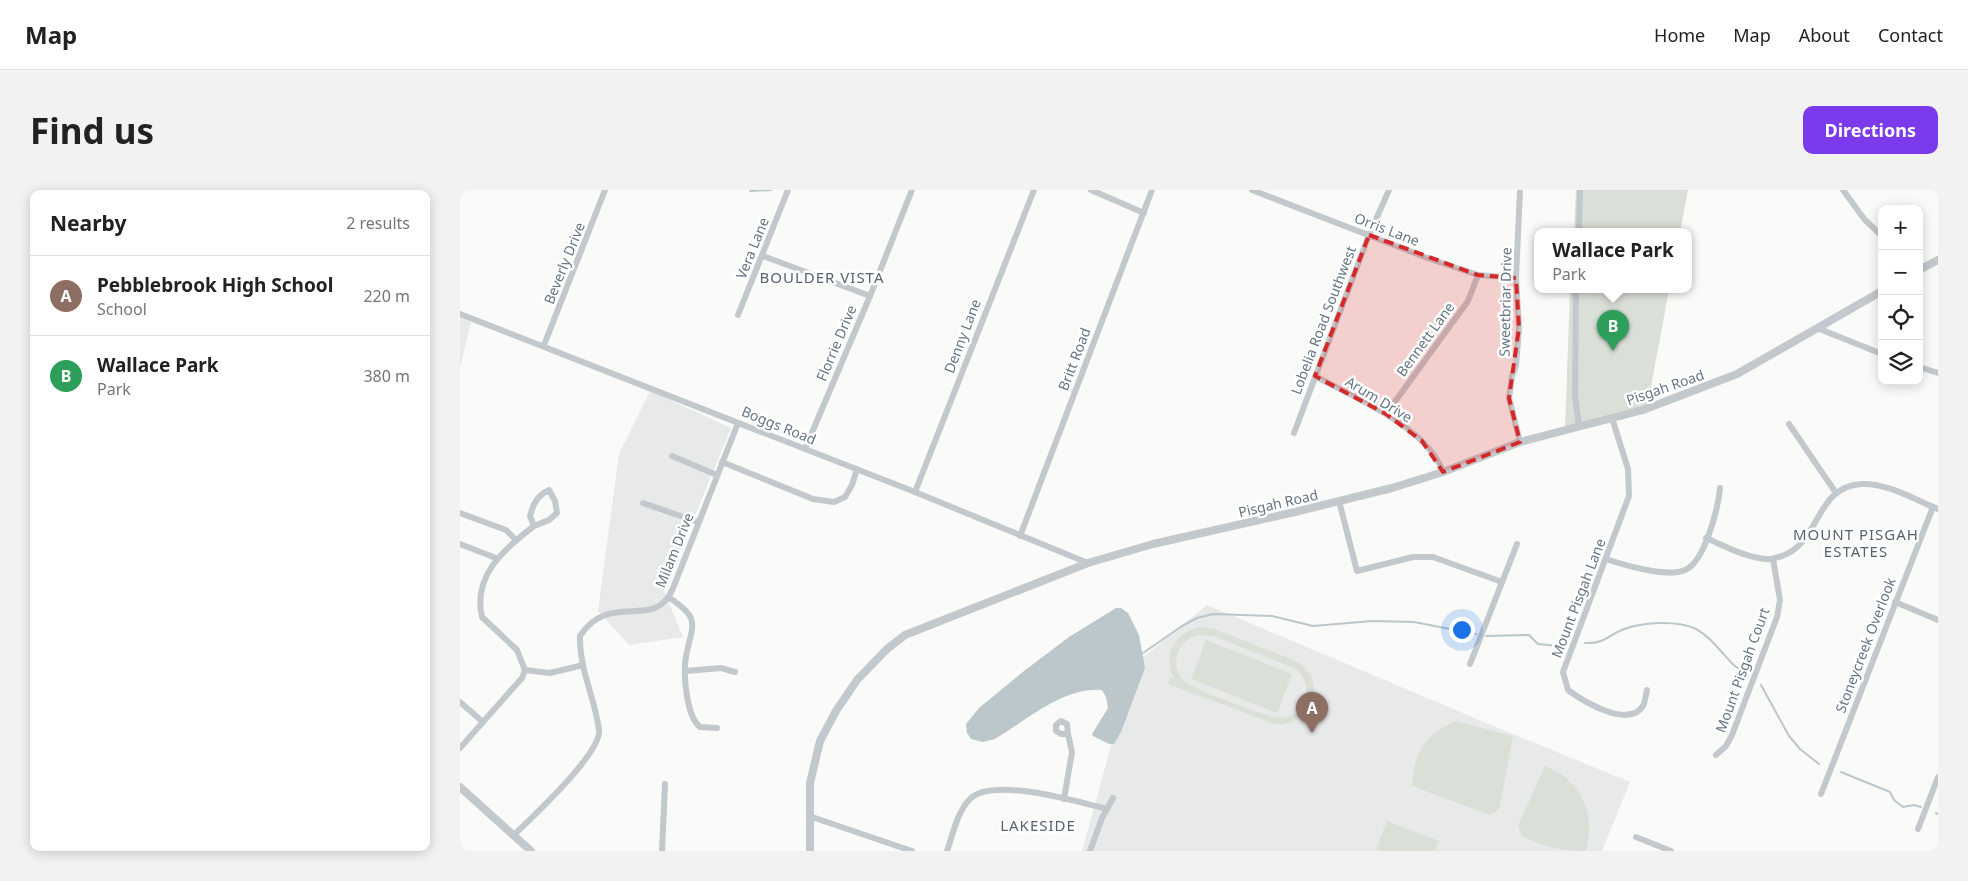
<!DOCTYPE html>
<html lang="en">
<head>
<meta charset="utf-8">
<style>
	:root { --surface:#fff; --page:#f2f2f2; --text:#222; --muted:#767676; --line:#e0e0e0; --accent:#7c3aed }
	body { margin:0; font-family:"Noto Sans",sans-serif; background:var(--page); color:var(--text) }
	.controls { position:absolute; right:15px; top:15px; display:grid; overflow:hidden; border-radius:10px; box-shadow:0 2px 12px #0003 }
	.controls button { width:45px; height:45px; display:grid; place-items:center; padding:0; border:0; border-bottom:1px solid var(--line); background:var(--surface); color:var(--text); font:25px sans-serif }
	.you { position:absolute; left:1001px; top:439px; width:18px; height:18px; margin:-12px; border:4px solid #fff; border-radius:50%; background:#1a73e8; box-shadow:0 0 0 8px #1a73e833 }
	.badge { display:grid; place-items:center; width:32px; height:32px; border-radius:50%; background:var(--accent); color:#fff; font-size:16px; font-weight:700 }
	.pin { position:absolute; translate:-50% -41px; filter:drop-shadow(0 1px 2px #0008) }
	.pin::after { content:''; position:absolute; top:26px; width:18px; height:15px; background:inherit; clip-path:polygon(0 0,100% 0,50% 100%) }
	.popup { position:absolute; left:1074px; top:38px; width:158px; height:65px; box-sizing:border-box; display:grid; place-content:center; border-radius:10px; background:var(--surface); filter:drop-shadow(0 1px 4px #0005); font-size:16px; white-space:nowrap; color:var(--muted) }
	.popup b { font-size:19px; color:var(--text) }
	.popup::after { content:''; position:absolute; left:50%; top:100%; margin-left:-10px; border:10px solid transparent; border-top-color:var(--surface) }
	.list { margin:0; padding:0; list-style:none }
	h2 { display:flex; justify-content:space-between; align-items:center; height:65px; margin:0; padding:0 20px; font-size:21px }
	h2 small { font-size:16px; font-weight:400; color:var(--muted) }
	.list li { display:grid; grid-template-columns:32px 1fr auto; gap:15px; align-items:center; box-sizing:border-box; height:80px; padding:0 20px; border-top:1px solid var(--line) }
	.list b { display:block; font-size:19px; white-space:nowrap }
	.list p { margin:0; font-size:16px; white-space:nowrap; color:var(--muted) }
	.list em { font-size:16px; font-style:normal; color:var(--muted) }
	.icon { flex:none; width:28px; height:28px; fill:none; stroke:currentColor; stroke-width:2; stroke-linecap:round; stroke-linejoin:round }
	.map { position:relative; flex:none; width:1478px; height:661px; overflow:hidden; border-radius:10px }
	header { display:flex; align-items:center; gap:30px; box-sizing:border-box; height:70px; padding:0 25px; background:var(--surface); border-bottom:1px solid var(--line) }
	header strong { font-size:24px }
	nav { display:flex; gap:28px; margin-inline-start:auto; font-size:18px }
	.intro { display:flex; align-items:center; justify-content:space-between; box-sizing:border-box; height:120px; padding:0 30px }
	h1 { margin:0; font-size:35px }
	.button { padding:12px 22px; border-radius:10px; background:var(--accent); color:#fff; font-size:18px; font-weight:700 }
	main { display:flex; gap:30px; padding:0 30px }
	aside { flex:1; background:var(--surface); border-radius:10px; box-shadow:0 2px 12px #0003 }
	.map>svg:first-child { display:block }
	.built { fill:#e8e9e9 }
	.park { fill:#dadfd7; fill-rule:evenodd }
	.water { fill:#bbc7cb }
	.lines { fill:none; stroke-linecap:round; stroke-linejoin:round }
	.stream { stroke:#bbc7cb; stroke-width:2 }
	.minor { stroke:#c3c8cc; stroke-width:6 }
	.tertiary { stroke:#c3c8cc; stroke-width:8 }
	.marked { fill:#d62828; fill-opacity:0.2; stroke:#d62828; stroke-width:4; stroke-dasharray:10 6; stroke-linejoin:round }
	.labels { text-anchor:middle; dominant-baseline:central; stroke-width:5; stroke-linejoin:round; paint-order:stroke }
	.street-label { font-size:14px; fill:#657683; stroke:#fff }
	.neighbourhood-label { font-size:15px; letter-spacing:1px; fill:#57646e; stroke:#fff }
</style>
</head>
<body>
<header>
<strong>Map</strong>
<nav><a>Home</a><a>Map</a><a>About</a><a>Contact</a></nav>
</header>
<div class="intro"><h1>Find us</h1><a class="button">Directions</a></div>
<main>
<aside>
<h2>Nearby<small>2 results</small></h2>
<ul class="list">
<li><span class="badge" style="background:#8d6e63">A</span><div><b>Pebblebrook High School</b><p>School</p></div><em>220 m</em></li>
<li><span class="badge" style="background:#2e9e5b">B</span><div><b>Wallace Park</b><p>Park</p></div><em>380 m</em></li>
</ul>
</aside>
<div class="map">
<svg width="1478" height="661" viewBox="0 0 1478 661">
	<rect width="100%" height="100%" fill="#fafaf8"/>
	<!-- built -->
	<g class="built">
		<path d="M0,128L11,132L0,178Z"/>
		<path d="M190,201L271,238L204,401L223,447L169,455L138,421L159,264Z"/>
		<path d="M747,415L1024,532L1170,592L1142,661H622L667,498L682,468Z"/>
	</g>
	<!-- park -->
	<g class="park">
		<path d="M1116,0H1228L1220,42H1114Z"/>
		<path d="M1110,100H1209L1187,218L1105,239Z"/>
		<path d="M742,437L755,439L833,470C870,486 855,537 815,534L708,494L710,488L714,489C702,465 715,441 742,437ZM737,445L753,446L834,478C844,486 849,496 846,508C843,520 832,528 820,528C809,528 733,499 724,491C708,475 718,451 737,445Z"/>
		<path d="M746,450L832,484L817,523L731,489Z"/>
		<path d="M995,531L1053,546L1039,620L1030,625L952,596C955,562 963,546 995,531Z"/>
		<path d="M1085,576C1121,590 1136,624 1126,661C1103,661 1082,657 1062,646L1058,636Z"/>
		<path d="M927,631L979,651L975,661H921L916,659Z"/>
	</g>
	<!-- water -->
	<path class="water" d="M656,418H661L668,423L679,445L685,478L661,542L654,554H649L633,546L632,544L648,518L646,507L642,500C603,497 567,530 535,549L523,552L511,549L507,543L506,534L519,518L564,481L609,447Z"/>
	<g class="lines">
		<!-- stream -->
		<g class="stream">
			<path d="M290,1L311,0"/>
			<path d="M1026,446L1069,445L1078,454L1099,456"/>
			<path d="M1125,453C1145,454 1148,445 1164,439C1184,432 1217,430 1236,439C1257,450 1267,475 1288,485"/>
			<path d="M683,463L722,436L737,428L753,424L812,426L853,436L912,431L954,432L1016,444"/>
			<path d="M1301,495L1329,546L1340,559L1359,574"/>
			<path d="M1381,582L1430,602L1434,610L1443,617L1454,615L1461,617"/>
			<path d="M1476,623L1478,624"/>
		</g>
		<!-- minor -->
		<g class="minor">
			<path d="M631,0L684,23"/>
			<path d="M792,0L970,69L1018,85L1056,88"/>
			<path d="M1060,0L1056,88L1059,138L1056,176L1052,186L1049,208L1060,252"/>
			<path d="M1383,0L1405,30L1422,46"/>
			<path d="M1119,42L1120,0"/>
			<path d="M303,66L410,106"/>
			<path d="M1116,100L1115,206L1119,236"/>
			<path d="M0,124L455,302L628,373"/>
			<path d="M278,125L328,0"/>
			<path d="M1357,138L1422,164"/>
			<path d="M84,155L145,0"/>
			<path d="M1459,177L1478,183"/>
			<path d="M855,186C895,208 967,237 983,282"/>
			<path d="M926,224L1008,111L1018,85"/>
			<path d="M1152,228L1168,279L1169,306L1103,482L1108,500C1123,511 1168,539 1183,516C1185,512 1186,505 1187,500"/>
			<path d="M1329,234L1376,303"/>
			<path d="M834,243L909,45L929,0"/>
			<path d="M345,259L410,106L452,0"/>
			<path d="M212,266L257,285"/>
			<path d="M262,272L353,309L374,312L385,307L392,295L397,279"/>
			<path d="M455,302L574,0"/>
			<path d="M879,311L897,381L953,367H973L1042,392"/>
			<path d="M183,313L238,332"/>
			<path d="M0,323L46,340L56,350"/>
			<path d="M560,346L692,0"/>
			<path d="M1246,348C1265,356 1286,368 1307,369C1312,370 1317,367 1322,366C1361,352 1355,296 1402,294C1428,293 1455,310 1478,319"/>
			<path d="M0,354L36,368"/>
			<path d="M1146,369C1164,375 1207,388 1225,380C1245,372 1258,318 1260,298"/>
			<path d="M208,407C241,428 233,433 226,466C223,483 226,526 240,537L257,538"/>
			<path d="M1435,412L1478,430"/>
			<path d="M1010,474L1057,354"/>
			<path d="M65,480L57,460L22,427C12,386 45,358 74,336L70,326C73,314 77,306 89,300L95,311L97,323L89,330L74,336"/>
			<path d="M65,480L90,483L123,475"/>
			<path d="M226,481L261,478L275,482"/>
			<path d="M0,512L23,532"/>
			<path d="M601,531L607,534L608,544H601L596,541V535Z"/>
			<path d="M0,558L62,488L65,480"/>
			<path d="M1256,565L1266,556L1272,545L1317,427L1320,410L1313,369"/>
			<path d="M1361,604L1473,317"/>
			<path d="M604,609L612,562L608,544"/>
			<path d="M352,627L452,661"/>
			<path d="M1458,639L1478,587"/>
			<path d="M53,646C71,628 142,563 139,540C135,508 119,479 120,446C146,406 184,432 204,412C211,406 214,396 217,388L278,233"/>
			<path d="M1176,647L1211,661"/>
			<path d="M202,661L205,594"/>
			<path d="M487,661C493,644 497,622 510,609C532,586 618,612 647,619"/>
			<path d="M630,661L642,628L653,608"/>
		</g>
		<!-- tertiary -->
		<g class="tertiary">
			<path d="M1459,80L1478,70"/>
			<path d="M0,597L71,661"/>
			<path d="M350,661V593L360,551L376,521L397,490L427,459L445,445L628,373L693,354L835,322L932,298L983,282L1060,252L1183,220L1277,184L1422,101"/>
		</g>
	</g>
	<!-- marked area -->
	<path class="marked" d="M909,45L1018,85L1056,88L1059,138L1049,208L1060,252L983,282L962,251L926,224L855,186Z"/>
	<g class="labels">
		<!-- street labels -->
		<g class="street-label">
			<text transform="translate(927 39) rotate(21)">Orris Lane</text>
			<text transform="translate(292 58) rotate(-68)">Vera Lane</text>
			<text transform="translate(104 73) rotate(-68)">Beverly Drive</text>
			<text transform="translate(1045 112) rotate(-89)">Sweetbriar Drive</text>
			<text transform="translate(863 130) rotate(-69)">Lobelia Road Southwest</text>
			<text transform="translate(502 146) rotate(-69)">Denny Lane</text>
			<text transform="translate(965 149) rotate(-54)">Bennett Lane</text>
			<text transform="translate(376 153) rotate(-67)">Florrie Drive</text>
			<text transform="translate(614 169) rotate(-69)">Britt Road</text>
			<text transform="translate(1205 197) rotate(-19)">Pisgah Road</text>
			<text transform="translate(919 209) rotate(31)">Arum Drive</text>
			<text transform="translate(319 235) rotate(22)">Boggs Road</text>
			<text transform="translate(818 313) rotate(-13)">Pisgah Road</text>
			<text transform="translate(214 360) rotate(-68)">Milam Drive</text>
			<text transform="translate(1118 408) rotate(-69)">Mount Pisgah Lane</text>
			<text transform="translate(1405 455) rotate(-69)">Stoneycreek Overlook</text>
			<text transform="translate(1282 480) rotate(-70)">Mount Pisgah Court</text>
		</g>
		<!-- neighbourhood labels -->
		<g class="neighbourhood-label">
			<text x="362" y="87">BOULDER VISTA</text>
			<text x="1396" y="344">MOUNT PISGAH<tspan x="1396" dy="17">ESTATES</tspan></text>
			<text x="578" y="635">LAKESIDE</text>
		</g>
	</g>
</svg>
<div class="controls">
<button>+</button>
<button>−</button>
<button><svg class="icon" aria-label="locate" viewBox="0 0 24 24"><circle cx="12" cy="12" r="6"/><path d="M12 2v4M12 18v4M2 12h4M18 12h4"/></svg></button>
<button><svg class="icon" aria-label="layers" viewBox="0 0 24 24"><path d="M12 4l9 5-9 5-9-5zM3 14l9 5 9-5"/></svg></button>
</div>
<div class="you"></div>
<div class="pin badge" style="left:852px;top:543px;background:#8d6e63">A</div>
<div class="pin badge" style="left:1153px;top:161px;background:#2e9e5b">B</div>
<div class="popup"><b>Wallace Park</b>Park</div>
</div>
</main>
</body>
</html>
